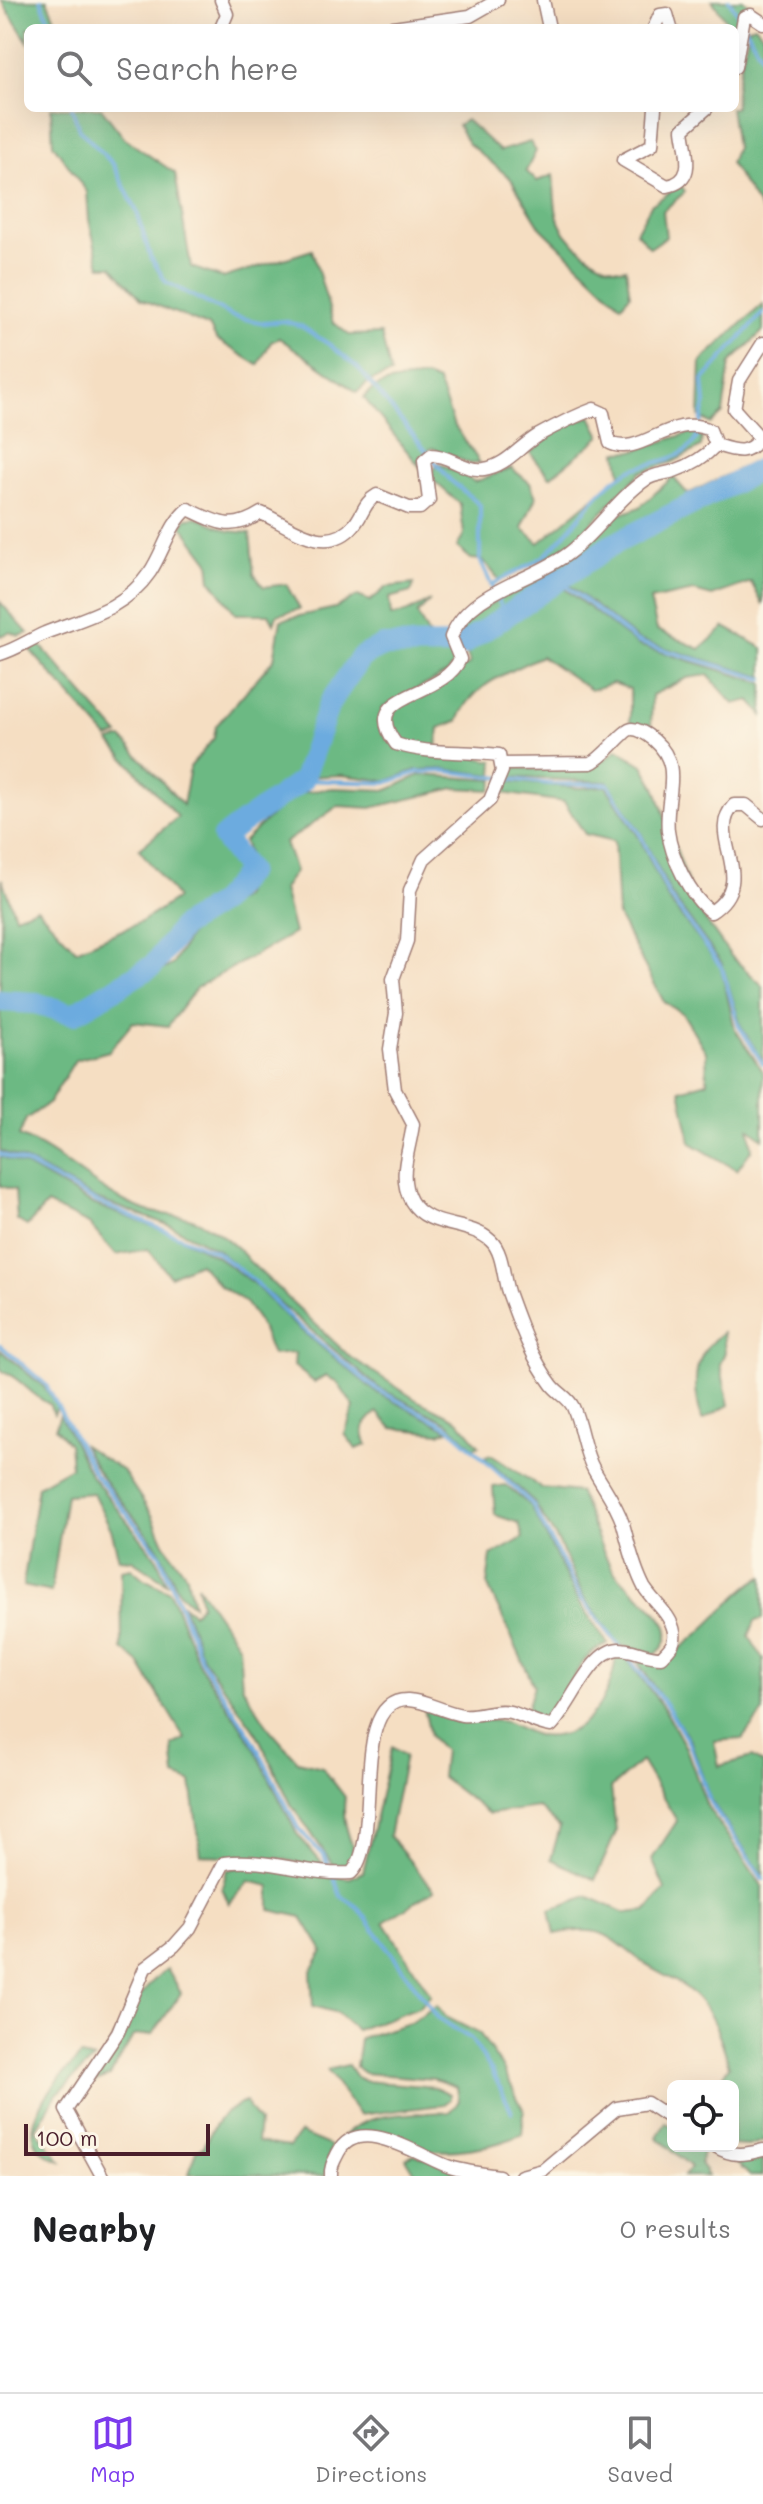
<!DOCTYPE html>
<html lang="en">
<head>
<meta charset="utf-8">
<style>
	:root { --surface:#fff; --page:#f2f2f2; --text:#202124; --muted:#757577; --line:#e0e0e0; --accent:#7c3aed }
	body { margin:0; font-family:Mali,sans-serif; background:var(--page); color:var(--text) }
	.controls { position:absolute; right:24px; bottom:24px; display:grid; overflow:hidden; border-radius:12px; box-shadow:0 8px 32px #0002 }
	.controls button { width:72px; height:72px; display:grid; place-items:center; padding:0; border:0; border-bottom:2px solid var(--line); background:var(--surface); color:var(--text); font:40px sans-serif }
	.scale { position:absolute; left:24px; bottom:20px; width:186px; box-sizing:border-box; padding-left:8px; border:4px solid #4a1f2b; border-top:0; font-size:22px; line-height:28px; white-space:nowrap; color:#4a1f2b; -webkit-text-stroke:6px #fcf5e5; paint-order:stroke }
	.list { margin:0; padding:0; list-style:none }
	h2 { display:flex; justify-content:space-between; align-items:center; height:104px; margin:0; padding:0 32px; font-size:34px }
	h2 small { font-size:26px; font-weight:400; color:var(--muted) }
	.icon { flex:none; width:44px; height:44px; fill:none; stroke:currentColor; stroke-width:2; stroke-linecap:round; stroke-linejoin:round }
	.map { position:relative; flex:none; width:763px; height:2176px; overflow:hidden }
	.search { position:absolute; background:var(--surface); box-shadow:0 8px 32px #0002; left:24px; right:24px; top:24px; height:88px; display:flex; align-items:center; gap:20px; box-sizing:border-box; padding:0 28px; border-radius:12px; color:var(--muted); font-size:30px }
	.sheet { height:216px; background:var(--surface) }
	nav { display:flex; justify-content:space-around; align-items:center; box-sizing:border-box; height:112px; border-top:2px solid var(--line); background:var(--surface); font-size:22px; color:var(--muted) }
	nav a { display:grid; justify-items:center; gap:4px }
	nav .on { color:var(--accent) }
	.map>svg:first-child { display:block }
	.forest { fill:#6cb983; stroke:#5b6c57; stroke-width:2 }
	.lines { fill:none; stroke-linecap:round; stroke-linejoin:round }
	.stream { stroke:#6cabdf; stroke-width:4 }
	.river { stroke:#6cabdf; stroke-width:22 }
	.minor-casing { stroke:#a07e76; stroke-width:15 }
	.minor { stroke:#fff; stroke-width:12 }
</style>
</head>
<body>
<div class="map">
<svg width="763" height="2176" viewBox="0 0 763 2176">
	<rect width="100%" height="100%" fill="#fcf5e5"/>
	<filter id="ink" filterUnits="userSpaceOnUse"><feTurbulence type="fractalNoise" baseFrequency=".0125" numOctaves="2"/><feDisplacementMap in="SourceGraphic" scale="16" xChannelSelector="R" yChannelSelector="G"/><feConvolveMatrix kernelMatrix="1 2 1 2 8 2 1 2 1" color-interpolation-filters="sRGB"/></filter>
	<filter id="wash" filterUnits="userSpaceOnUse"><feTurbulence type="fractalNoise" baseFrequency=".006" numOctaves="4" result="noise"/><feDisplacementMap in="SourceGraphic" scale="32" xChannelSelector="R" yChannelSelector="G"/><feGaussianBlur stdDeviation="1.8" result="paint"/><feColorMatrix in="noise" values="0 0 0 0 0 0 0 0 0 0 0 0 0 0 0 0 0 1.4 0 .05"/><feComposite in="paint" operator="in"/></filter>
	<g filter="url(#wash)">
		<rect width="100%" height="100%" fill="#f5dec2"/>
		<!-- forest -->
		<g class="forest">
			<path d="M1,0H47L59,28H28V42Z"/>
			<path d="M712,0H743L762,17L748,13L735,33V28H731Z"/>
			<path d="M755,25L763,34V88L759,92L763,110V213L730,163L736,147L730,108H735C735,79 744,56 749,27Z"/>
			<path d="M51,108H101L125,139L175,173L191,267L223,278L312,250L333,322L349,335L381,334L391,374L370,381L357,392L279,338L271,342L258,365L216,339L210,327L141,299L112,266H100L89,220L87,192L53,144Z"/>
			<path d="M466,120L500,151L530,142L536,151L526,171L537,181L553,175C555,190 554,213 561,226C570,244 606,273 626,268L630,295L621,305L541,228L511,179L468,143L458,125Z"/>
			<path d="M681,185L685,192L663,211L666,237L650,248L636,232L651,205Z"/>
			<path d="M763,304V331L730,363L723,413L711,424L699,416L701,361Z"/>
			<path d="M425,377L438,382L453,423L480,463L471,464L432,448L419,458V466L364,398C376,379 406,380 425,377Z"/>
			<path d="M591,416L601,436L550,477L530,453L560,428Z"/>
			<path d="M692,432L702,437L701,447L673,462L641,472L568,547L500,581L483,560L471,559L457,547L464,534L460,504L433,480V471L439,463L475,482L511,468L530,483L536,497L522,528L539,543L621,475L617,452L633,451Z"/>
			<path d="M763,457V465C655,506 562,578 465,640L459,638L467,619L523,584L611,518L640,507L673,477L688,494Z"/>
			<path d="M763,471V605L751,582L712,596L694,591L650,600L657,630L700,649L725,627L763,648V677L638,640L565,582L611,549Z"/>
			<path d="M197,517L229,531L250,533L254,574L264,587L286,584L300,609L277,615L274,623L269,614H236L211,580L209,562L182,526L187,518Z"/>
			<path d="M414,584L411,592L389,598L391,616L408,612L430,601L417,614L429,636L446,639L448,644L382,642L359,654L325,701L300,778L214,839L240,869L231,877L217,900L176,923L149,962L103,992L73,1005L0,992L2,879L15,916L37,908L76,950L141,922L177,898L139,849L178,817L109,741L122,738L183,805L190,767L214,738L216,726L274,659L281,620L335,608L358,596L370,601L387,587Z"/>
			<path d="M561,586L638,645L763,683V716L750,700L734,704L708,675L687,678L652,695L651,729L630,723V689L613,683L591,690L541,656C508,673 471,684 458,721L439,728L437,748L397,740L387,717L391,708L470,664L465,648Z"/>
			<path d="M0,602L28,633L19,636L11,632L0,636Z"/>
			<path d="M39,644L119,735L108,738L30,650Z"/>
			<path d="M384,649L451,650L454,662L448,673L383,707L381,729L388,741L494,761L493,775L444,769L416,770L387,781L342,775L306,777C323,731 336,670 384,649Z"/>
			<path d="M617,749L643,765L655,787L696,907L731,956L763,986V1061L741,1026L722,964L671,894L641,833L608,782L505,777L508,767C547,770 588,780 617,749Z"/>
			<path d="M420,775L494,780L491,790L455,788L371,808L338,806L285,843L295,871L283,889L294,933L196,988L168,1026L133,1022L109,1051L75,1060L49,1103L26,1119L19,1136C64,1154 96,1192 142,1209C156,1214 169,1215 184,1217C205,1220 237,1245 249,1261L349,1356L418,1401L458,1420L479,1445L474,1448L448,1423L379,1388L216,1249L171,1226L96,1199L26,1161L0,1151V1007L77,1019L173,964L194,927L242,897L253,869L244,841L294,794L332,788L388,790Z"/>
			<path d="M506,781L580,788L606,786L640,839L669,901L721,968L735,1029L763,1072V1139L749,1128L752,1149L737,1170L691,1143L680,1090L707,1082L706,1052L683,1014L664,1002L618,916L614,841L585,834L564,802L502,793Z"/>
			<path d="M0,1156L26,1166L93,1204L173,1234L216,1256L254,1284L291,1322L376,1392L449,1430L440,1433L392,1428L377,1412C365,1422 359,1429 367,1445L356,1449L345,1434L354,1407L337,1382L326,1376L314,1382L294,1366L295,1353L272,1355L259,1322L244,1301L220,1286L199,1263L170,1276L148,1249L116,1255L89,1224L47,1204L27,1226L17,1220L15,1190L0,1186Z"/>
			<path d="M723,1332L725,1352L720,1364L729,1405L702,1420C692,1384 691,1356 723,1332Z"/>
			<path d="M0,1350L45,1388L57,1407L54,1414L49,1404C30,1395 20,1377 0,1370Z"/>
			<path d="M60,1415L90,1474L157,1559L167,1583L132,1560L119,1559L111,1529L93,1493L66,1495L51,1592L23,1586L38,1486L71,1467L69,1444L55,1428Z"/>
			<path d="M83,1445L123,1471L152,1515L165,1545L187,1576L193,1605C172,1591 172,1571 160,1552C136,1514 102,1487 83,1445Z"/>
			<path d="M491,1455L542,1488L579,1492C590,1516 598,1545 612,1568C626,1592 694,1624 656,1654L619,1645L583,1596L559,1543L533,1501L484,1457Z"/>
			<path d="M505,1485L531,1506L579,1602L608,1644C575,1656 571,1689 555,1717L543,1719L526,1712L534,1686L487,1584L491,1556L523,1538L519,1523L495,1515L493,1487Z"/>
			<path d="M131,1568L144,1579L170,1592L199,1664L252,1743L297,1834L327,1869L277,1858L201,1855L191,1782L175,1776L172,1745L185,1739L139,1663L122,1649L121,1570Z"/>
			<path d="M763,1576V1619L755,1621L749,1636L763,1659V1712L742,1739L714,1741L719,1766L752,1757L763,1764V1876L710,1799L691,1742L637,1661C687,1667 724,1597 763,1576Z"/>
			<path d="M197,1585L239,1646L242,1686L271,1731L298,1761L322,1767L345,1797C341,1827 351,1833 355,1861L350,1867L336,1869L291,1804L257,1734L202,1657L183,1605L193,1613L201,1604Z"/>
			<path d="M616,1655H624L665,1710L686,1748L707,1806L763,1887V2141L748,2146L733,2145V2086H714L729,2066C722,2039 712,2010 690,1991C678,1980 660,1975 647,1965C607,1937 608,1924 555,1934L550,1910L587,1896L625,1913L646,1911L665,1889L652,1859L677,1821L641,1761L611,1788L616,1832L595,1880L551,1859L560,1827L538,1807L489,1814L441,1777L444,1750L430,1736L424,1708C435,1712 447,1719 458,1721C473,1722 487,1719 501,1721C515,1723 527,1734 541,1736C587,1741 613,1693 616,1655Z"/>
			<path d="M392,1747L405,1756L389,1836L434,1890L384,1922L431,1995L419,2007L356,2030L337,2013L313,2006L311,1972L323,1951L302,1917L270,1910V1886L249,1881L229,1904L222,1888L227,1870L250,1865L350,1878L363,1872Z"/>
			<path d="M167,1969L181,1993L153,2034L133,2036L110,2076L88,2085C108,2052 137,1988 167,1969Z"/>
			<path d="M437,2005L446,2017L480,2034L502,2067L524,2111L522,2134C496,2147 445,2156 417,2147C389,2137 374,2127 344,2136C368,2110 416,2114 449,2112L459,2101L457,2087L434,2079L364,2073L356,2067L360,2038L410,2023Z"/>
			<path d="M81,2056L94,2059L57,2094L36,2129L61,2161C0,2142 55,2081 81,2056Z"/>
			<path d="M348,2065L356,2077L365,2081L435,2087L450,2094V2099L442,2105L359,2115L327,2070Z"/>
			<path d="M245,2102L259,2122L257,2142L289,2147L300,2133L331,2146L325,2176L189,2174L196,2150L202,2148C215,2125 219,2113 245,2102Z"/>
			<path d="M666,2122L673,2127V2146L704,2147L700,2163L708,2176H684L691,2167L657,2137Z"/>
			<path d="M763,2153V2176H750L731,2158Z"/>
			<path d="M414,2154L476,2176H417L406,2158Z"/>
		</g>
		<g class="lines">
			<!-- stream -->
			<g class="stream">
				<path d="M41,0L52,28"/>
				<path d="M729,0L740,19"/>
				<path d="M745,26L763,59"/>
				<path d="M763,93L757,135L763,167"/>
				<path d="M72,108L79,129L113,164L137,212L150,256L166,282L232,316L264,323L284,321L301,326L330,345L358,368L450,480L480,505V560L506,617"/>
				<path d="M701,423L705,404L703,380L763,313"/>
				<path d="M560,581L637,642L763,679"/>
				<path d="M491,585C508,575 530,567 545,555C575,530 596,485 633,469C655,461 692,460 699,431"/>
				<path d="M303,780L386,783L418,772L446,771L550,784H608L641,836L669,896L722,968L739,1026L763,1064"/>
				<path d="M0,1154L27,1164L97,1202L216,1252L253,1280L292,1320L376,1389L450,1428L532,1504L581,1598L620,1647"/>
				<path d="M0,1345L46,1385L94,1473L160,1555L202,1662L253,1740L298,1828L324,1856L329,1868"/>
				<path d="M625,1654L667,1706L690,1745L710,1802L763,1879"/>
				<path d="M333,1876L341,1896L358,1907L438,2018L471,2039L492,2071L512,2112"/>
			</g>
			<!-- river -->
			<path class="river" d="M0,1001L35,1003L73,1014L154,965L183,926L221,902L248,871L223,837L303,780L329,704L361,657L383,646L462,645L610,546L763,468"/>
		</g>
	</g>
	<g filter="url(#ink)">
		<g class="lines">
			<defs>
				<g id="minor">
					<path d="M543,0L549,28"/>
					<path d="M221,28L227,14L221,0"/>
					<path d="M386,28L470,16L498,0"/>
					<path d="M654,28L660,15L667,14L671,28"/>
					<path d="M735,67L744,17L751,15L763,23"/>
					<path d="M655,108L652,145L623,160L667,186C698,181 685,150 683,129L707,108"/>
					<path d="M716,445C735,451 747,456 760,438L734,409L739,381L763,343"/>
					<path d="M0,654C17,649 29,640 45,633C85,617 124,610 150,572C163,553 170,523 188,509C218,523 231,532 261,513C289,525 326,558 354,525C363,515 364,502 377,495L409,508H420L429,500L424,461L431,455C450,455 463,471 484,469C506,466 519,447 537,436C555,426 575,416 594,409L603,413L610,443C641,458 671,412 710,430L716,445C705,457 689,466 674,471C664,474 653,474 645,480C616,500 597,532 569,553C533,581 469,590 451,637L460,659C442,700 357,691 396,744C429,755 464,750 499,755L502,771L490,800L424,859L410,890L407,941L393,979L396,1013L390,1049L395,1090L413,1124C410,1150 397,1176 411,1201C428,1230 469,1220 491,1241C503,1252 503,1277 508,1292C520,1325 531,1357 552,1385C558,1393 569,1398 573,1407C582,1427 583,1451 594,1470C604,1488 616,1503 623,1524C629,1545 633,1566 644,1587C653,1602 671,1614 674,1632C676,1643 669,1649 661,1657C646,1657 633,1649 619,1649C591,1650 571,1706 551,1726C536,1724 525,1716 510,1712C494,1708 478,1717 462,1715C443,1712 427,1701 408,1700C347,1698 385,1840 351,1873C308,1876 268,1857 224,1863L190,1928L174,1946L145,1968L118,2032L66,2110L102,2176"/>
					<path d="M502,764L591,763C604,758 624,729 632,729C640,729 648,735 654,740C685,767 664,796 668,831C671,857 690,897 711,912C761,879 704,836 734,805H746L763,819"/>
					<path d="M715,2146C732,2157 744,2155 763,2150"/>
					<path d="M331,2176C330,2167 334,2161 338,2153C359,2112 422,2158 450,2167C466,2172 483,2174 499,2176"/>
					<path d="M521,2176L543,2170L617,2108L647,2103L673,2120"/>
				</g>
			</defs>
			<!-- minor casing -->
			<use href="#minor" class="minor-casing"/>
			<!-- minor -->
			<use href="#minor" class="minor"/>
		</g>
	</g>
</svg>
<div class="controls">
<button><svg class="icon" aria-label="locate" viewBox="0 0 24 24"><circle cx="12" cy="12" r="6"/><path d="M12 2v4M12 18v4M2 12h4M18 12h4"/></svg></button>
</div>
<div class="scale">100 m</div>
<div class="search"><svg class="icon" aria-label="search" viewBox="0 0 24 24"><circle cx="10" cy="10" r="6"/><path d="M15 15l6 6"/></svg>Search here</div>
</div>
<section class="sheet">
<h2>Nearby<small>0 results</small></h2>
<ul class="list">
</ul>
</section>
<nav>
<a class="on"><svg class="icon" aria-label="map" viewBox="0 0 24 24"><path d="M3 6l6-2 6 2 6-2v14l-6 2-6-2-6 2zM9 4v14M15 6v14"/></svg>Map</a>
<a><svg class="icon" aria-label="directions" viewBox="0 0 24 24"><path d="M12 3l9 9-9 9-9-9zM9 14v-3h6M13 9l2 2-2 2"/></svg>Directions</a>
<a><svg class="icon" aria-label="saved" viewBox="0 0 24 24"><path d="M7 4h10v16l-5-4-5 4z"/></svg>Saved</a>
</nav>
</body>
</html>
